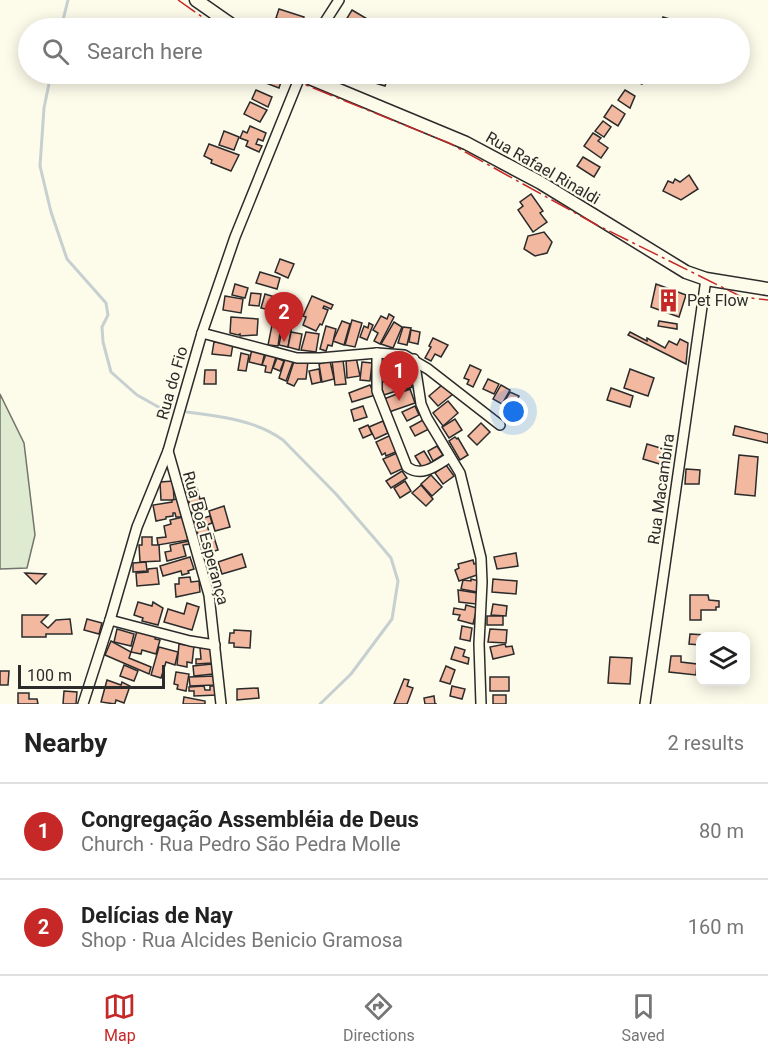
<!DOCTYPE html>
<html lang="en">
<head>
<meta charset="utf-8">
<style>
	:root { --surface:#fff; --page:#f2f2f2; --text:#222; --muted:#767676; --line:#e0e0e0; --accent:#c62828 }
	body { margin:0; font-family:Roboto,sans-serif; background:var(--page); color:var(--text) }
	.controls { position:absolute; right:18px; bottom:18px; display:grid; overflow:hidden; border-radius:12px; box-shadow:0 3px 15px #0003 }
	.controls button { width:54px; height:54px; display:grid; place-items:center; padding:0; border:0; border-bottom:2px solid var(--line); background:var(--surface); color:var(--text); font:30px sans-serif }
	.scale { position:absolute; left:18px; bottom:15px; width:147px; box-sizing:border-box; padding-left:6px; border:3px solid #2b2b2b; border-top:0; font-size:16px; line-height:21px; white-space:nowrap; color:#2b2b2b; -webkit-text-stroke:4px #fdfbea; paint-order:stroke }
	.you { position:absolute; left:514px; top:412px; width:21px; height:21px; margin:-15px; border:4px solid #fff; border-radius:50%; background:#1a73e8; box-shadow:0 0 0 9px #1a73e833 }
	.badge { display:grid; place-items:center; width:39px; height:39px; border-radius:50%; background:var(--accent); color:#fff; font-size:20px; font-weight:700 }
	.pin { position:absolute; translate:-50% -50px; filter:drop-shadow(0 2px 3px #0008) }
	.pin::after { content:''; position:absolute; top:32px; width:21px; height:18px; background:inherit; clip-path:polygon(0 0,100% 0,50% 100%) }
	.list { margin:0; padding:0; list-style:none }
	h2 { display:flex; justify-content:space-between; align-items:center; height:78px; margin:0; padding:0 24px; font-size:26px }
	h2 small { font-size:20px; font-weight:400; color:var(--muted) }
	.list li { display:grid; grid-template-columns:39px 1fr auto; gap:18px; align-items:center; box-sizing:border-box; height:96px; padding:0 24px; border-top:2px solid var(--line) }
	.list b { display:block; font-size:22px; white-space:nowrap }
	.list p { margin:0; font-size:20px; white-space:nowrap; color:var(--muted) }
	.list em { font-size:20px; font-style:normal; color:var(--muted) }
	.icon { flex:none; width:33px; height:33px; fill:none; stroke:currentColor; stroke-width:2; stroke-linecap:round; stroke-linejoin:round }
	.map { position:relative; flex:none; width:768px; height:704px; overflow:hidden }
	.search { position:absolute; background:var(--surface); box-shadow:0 3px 15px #0003; left:18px; right:18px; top:18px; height:66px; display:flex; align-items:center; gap:15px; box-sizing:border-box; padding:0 21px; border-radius:33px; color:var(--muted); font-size:22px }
	.sheet { height:270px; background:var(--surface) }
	nav { display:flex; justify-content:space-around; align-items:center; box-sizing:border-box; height:84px; border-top:2px solid var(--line); background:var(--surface); font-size:16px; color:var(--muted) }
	nav a { display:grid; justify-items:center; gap:3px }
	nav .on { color:var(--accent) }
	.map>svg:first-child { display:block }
	.green { fill:#deebd1; stroke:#74746e; stroke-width:1.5 }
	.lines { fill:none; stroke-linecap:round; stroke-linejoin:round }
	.stream { stroke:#c7d0d0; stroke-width:3 }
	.building { fill:#f2b8a0; stroke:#2b2b2b; stroke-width:1.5 }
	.street-casing { stroke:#2b2b2b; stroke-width:12 }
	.secondary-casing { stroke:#2b2b2b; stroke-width:15 }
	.street { stroke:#fdfbea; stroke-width:9 }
	.secondary { stroke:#fdfbea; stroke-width:12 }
	.power { stroke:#c62828; stroke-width:1.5; stroke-dasharray:21 4.5 3 4.5; stroke-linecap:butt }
	.labels { text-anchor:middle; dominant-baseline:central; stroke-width:4.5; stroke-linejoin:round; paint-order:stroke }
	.street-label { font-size:16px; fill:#2b2b2b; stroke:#fdfbea }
	.poi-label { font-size:16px; fill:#2b2b2b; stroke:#fdfbea; text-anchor:start }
</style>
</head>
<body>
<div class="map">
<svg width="768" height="704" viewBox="0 0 768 704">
	<rect width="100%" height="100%" fill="#fdfbea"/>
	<!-- green -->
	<path class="green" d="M0,394L24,443L35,535L27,568L0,569Z"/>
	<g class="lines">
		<!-- stream -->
		<g class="stream">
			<path d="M61,28L68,0"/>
			<path d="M51,74L44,108L40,166L51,212L67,259L106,303L108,315L102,327L103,342L111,372L137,395L162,409L171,410"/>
			<path d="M187,412C219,416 256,420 283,440L336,494L375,539L391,558L398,581L392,619L351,674L320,704"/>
		</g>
	</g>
	<!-- building -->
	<g class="building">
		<path d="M279,9L304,17L301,26L276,18Z"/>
		<path d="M352,10L369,20L364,28H341Z"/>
		<path d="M663,17L676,21L673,28L659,27Z"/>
		<path d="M252,74H276L283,76L279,88L250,77Z"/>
		<path d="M378,74H389L385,86L375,83Z"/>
		<path d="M631,74H647L642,84L629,79Z"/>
		<path d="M256,90L272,97L268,107L252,99Z"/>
		<path d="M625,90L635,96L630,108L618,100Z"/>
		<path d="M250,102L267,110L260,122L244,114Z"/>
		<path d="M612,105L625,114L618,126L604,117Z"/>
		<path d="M603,121L611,127L604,137L595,131Z"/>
		<path d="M250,126L266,133L263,141L258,139L256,144L262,146L259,152L246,146L248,141L240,138L243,131L247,133Z"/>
		<path d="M224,131L239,137L234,150L219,145Z"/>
		<path d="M593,133L601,138L598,141L608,148L601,158L584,146Z"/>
		<path d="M209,144L239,155L231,171L211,163L212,160L204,156Z"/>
		<path d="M583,157L600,167L594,177L577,166Z"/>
		<path d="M689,175L698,189L681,200L663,191L668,181L673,183L675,179L680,182Z"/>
		<path d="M531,194L543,211L540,213L547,222L533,232L518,210L523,206L520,202Z"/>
		<path d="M544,232L552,242L547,253L535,256L524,249L528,236Z"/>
		<path d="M280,259L294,264L288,278L275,272Z"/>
		<path d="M260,272L280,278L277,289L256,283Z"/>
		<path d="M235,284L248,288L245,298L232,295Z"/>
		<path d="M656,284L686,295L679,317L651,307Z"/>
		<path d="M251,293L261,294L259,306L249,305Z"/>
		<path d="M265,294L278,298L275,311L261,308Z"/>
		<path d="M225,296L243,299L241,313L223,310Z"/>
		<path d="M312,296L333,305L331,309L324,306L323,308L328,310L322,325L320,324L316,331L303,325L306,317L303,316Z"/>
		<path d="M389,314L394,317L380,344L374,341L378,333L373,330L381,316L387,319Z"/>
		<path d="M231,317L258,319L257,335L240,336V334L238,335L230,333Z"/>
		<path d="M287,319L293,321L288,347L279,345L284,320Z"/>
		<path d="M352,320L362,323L355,347L345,345Z"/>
		<path d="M342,321L350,324L344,345L333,341Z"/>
		<path d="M659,321L677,324V329L658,326Z"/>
		<path d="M394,322L402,327L393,348L381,344Z"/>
		<path d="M369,323L373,325L367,340L360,337L364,326L368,328Z"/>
		<path d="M272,325L281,326L278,346L268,345Z"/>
		<path d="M326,326L336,329L332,346L328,345L326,351L320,349Z"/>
		<path d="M403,327L411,328L407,345L398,343Z"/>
		<path d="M411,330L420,332L418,344L409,342Z"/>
		<path d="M291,332L302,334L299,350L288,347Z"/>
		<path d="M306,332L319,334L316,352L301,350Z"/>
		<path d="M630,332L647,341V338L665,348L669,341L677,345L680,339L688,343L686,364L628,335Z"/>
		<path d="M433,338L448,345L441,357L435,354L431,361L425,358L431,347L429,346Z"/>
		<path d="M214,342L233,344L231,356L212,354Z"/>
		<path d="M252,349L265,352L262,365L249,362Z"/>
		<path d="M241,353L249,355L246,371L238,370Z"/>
		<path d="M266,354L276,357L271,373L265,372L266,366L262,365Z"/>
		<path d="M286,356L294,359L286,381L279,378Z"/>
		<path d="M356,357L360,376L347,378L346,359Z"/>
		<rect x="381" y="357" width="9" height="14"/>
		<path d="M401,357L402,361L410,360L414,370L397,375V373L394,374L391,364L394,363L393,359Z"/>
		<path d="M277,358L284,361L280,371L273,368Z"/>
		<path d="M295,358L308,361L306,379H298L294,386L287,383Z"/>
		<path d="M343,360L346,384L335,385L332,361Z"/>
		<path d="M330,361L334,379L322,382L319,364Z"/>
		<path d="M362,362L372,363L370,381L360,380Z"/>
		<path d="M470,365L481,370L473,387L467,384L469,380L464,378Z"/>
		<path d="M319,369L321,382L312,384L309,371Z"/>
		<path d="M630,369L654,378L648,396L624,388Z"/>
		<path d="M205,370H216V384H204Z"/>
		<path d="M408,375L412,387L398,392L394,380Z"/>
		<path d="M392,379L396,391L384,395L380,383Z"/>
		<path d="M488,379L499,384L494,394L483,389Z"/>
		<path d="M370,385L374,394L372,396L352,402L349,393Z"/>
		<path d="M442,385L453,394L438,406L429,396Z"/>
		<path d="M501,385L510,390L502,404L493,399Z"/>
		<path d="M611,388L633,396L630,407L607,400Z"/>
		<path d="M410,389L415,403L389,412L384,399Z"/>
		<path d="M510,392L519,396L509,414L500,409Z"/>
		<path d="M448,401L458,413L443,426L433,413Z"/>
		<path d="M515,405L523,408L518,421L510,417Z"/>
		<path d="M363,406L367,417L354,421L351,410Z"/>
		<path d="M415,406L419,415L407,421L402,412Z"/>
		<path d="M455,419L462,430L449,438L442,427Z"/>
		<path d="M423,420L429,429L415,436L410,427Z"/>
		<path d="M383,421L388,433L375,439L369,427Z"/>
		<path d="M481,423L490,432L477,445L468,436Z"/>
		<path d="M368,425L372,434L363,438L359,429Z"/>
		<path d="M735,426L768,434V443L733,435Z"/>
		<path d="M391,435L398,451L386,456L385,453L382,455L376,442Z"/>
		<path d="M455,437L457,439L458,438L468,455L460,460L449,441Z"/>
		<path d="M647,444L667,450L663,465L643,459Z"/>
		<path d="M437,446L443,455L433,461L428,451Z"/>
		<path d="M424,451L432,464L423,469L415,456Z"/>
		<path d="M397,453L404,468L391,474L383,459Z"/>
		<path d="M739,455L758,457L755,496L735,494Z"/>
		<path d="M446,465L454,476L443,484L435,473Z"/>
		<path d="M686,469L700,470L699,484H685Z"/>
		<path d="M402,471L407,478L391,488L386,481Z"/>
		<path d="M431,475L442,487L432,496L421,484Z"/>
		<path d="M173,481L174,500H161L160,482Z"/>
		<path d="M405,481L411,491L400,498L394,488Z"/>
		<path d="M421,485L433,499L426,506L412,493Z"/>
		<path d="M197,488L200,499L204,498L207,509L192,513L186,491Z"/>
		<path d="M177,499L182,517H176L175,513H173V516L166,517V519L156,521L153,505L172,502V500Z"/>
		<path d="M224,506L230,527L215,531L209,511Z"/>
		<path d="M210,516L212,523L207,525L210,535L213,534L218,550L204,554L194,521Z"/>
		<path d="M183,517L188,540L158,545L157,538L166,537L164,526L171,524L170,520Z"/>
		<path d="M142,537H152V545H159L160,561L140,562L139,545H142Z"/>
		<path d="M189,541V544L183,545L186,556L167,561L165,552L171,551L170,545Z"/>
		<path d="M516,553L518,566L497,569L494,557Z"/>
		<path d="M242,554L246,567L222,574L218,562Z"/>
		<path d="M190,557L194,569L188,571L189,573L182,575L181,571L163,576L160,566Z"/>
		<path d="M473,560L474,564L477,563L480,574L459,581L455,570L459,568L458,564Z"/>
		<path d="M146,562L147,571L133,572V563Z"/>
		<path d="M157,568L159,584L137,586L136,573L148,572V569Z"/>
		<path d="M25,573L46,574L36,584Z"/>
		<path d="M190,577L191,582L199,581L200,592L176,597L175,584H179V578Z"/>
		<path d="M471,579L479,581L477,592L461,589L463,580L471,581Z"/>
		<path d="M493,579L517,581L516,594L492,592Z"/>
		<path d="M458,590L477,593L476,604L459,602Z"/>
		<path d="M690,595H708L709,600L719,601V607H716V610H701V620H690Z"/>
		<path d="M138,602L152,606L153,602L163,608L158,625L142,621L143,618L134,615Z"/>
		<path d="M187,603L199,607L192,630L164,622L168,609L184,614Z"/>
		<path d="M493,604L507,606L506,616L491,615Z"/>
		<path d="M466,605L477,608L473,624L458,620L460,615L453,614L454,608L465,610Z"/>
		<path d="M22,615H48L41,622L48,628L56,620L70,619L72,634H46V637H22Z"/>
		<rect x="487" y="616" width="16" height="9"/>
		<path d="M87,619L102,623L99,634L84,630Z"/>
		<path d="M462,626L472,628L470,641L460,639Z"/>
		<path d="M117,629L134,634L131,646L114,642Z"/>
		<path d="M490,629L507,630L506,643L488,642Z"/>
		<path d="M234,630L251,631L250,648L234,647V643H229L230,633H234Z"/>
		<path d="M137,631L156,636L155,639L160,640L156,654L142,650L141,654L131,652Z"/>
		<path d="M690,634L706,635V636H700V645L689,644Z"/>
		<path d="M111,641L131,652L129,658L151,667L149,674L105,655Z"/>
		<path d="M179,644L194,646L192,663L187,662V667L177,665Z"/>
		<path d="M505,644L506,647L512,646L514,654L493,659L490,647Z"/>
		<path d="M159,647L178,652L175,665L166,662L161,678L151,675Z"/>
		<path d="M211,647L212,663L196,664V659H201L200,648Z"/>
		<path d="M455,647L465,650L463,656L469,658L468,664L451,659Z"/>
		<path d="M671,656H681V662L697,664L696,675L669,672Z"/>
		<path d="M610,657L632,658L630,684L608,683Z"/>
		<path d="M212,664L213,674L194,676L193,666Z"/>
		<path d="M124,665L138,671L134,681L120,676Z"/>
		<path d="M446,666L455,670L450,684L440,681Z"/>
		<path d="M0,671H9L8,685H0Z"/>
		<path d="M176,672L189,674L186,691L177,689L178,685L174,684Z"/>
		<path d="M214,676V685L190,686L189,677Z"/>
		<rect x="490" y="677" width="19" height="14"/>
		<path d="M404,679L409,680L407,686L413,688L407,704H394Z"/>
		<path d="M107,680L121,685L122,682L130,686L124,703L116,700L115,704L101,702Z"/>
		<path d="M204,686L205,690H210V686H217V695L194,696V691H189V687Z"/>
		<path d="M452,686L465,689L462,699L450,696Z"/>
		<path d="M258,688L259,698L237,700V689Z"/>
		<path d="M64,691L77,692L76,704H63Z"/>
		<path d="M18,693H29V699H37L38,704H18Z"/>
		<rect x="493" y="695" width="13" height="9"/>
		<path d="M434,696L435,704H437H425L424,698Z"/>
		<path d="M184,697L205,701V704H183Z"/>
	</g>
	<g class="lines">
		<defs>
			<g id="street">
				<path d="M321,28L339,0"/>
				<path d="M202,333L297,358H320L377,353L404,355L428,369L500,425"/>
				<path d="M377,353V391L407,467C422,478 437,465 450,457"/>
				<path d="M414,359L421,404L427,418L460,473L481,558L482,582L479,644L481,704"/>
				<path d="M168,451L209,595L221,704"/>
				<path d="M110,620L190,641L215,645"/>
				<path d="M83,704L110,620L137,527L168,451L202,333L235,237L301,74"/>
				<path d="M645,704L706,279"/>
			</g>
			<g id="secondary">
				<path d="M196,0L236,28"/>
				<path d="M300,74L466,143L541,183L686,272L706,279L768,289"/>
			</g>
		</defs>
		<!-- street casing -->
		<use href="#street" class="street-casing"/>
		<!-- secondary casing -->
		<use href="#secondary" class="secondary-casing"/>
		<!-- street -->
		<use href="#street" class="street"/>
		<!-- secondary -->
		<use href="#secondary" class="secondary"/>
		<!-- power -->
		<g class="power">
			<path d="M178,0L218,28"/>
			<path d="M283,74L291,79L449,143L597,225L742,297L768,300"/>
		</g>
	</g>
	<!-- icons -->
	<defs>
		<symbol id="building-bare" viewBox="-9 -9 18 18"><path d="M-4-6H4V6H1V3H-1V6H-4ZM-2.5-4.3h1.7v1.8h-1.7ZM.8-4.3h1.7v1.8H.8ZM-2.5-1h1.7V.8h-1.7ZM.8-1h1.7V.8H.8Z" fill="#c62828" stroke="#fdfbea" stroke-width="2.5" paint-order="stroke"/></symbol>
	</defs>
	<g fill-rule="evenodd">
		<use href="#building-bare" x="652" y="284" width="33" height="33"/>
	</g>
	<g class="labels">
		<!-- street labels -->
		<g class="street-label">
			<text transform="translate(543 168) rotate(30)">Rua Rafael Rinaldi</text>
			<text transform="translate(172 383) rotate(-74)">Rua do Fio</text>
			<text transform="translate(661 489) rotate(-82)">Rua Macambira</text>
			<text transform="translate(206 538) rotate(75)">Rua Boa Esperança</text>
		</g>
		<!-- poi labels -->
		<g class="poi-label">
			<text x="687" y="300">Pet Flow</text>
		</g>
	</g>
</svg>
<div class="controls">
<button><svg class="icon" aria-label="layers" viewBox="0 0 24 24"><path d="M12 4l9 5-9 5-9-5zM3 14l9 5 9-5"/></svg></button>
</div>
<div class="scale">100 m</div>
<div class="you"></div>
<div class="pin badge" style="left:399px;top:401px">1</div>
<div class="pin badge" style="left:284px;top:342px">2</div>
<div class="search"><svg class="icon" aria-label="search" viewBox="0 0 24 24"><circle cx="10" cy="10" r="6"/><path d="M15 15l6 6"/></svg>Search here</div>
</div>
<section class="sheet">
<h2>Nearby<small>2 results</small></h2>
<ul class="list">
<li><span class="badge">1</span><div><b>Congregação Assembléia de Deus</b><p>Church · Rua Pedro São Pedra Molle</p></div><em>80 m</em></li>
<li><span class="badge">2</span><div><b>Delícias de Nay</b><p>Shop · Rua Alcides Benicio Gramosa</p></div><em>160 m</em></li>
</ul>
</section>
<nav>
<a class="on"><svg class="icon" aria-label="map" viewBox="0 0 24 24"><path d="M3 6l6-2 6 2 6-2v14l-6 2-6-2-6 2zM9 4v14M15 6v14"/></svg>Map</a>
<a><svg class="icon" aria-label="directions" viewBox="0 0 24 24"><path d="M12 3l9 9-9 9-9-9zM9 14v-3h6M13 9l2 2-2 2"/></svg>Directions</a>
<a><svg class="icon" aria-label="saved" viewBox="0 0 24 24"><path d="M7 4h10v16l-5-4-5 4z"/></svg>Saved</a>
</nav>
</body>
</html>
